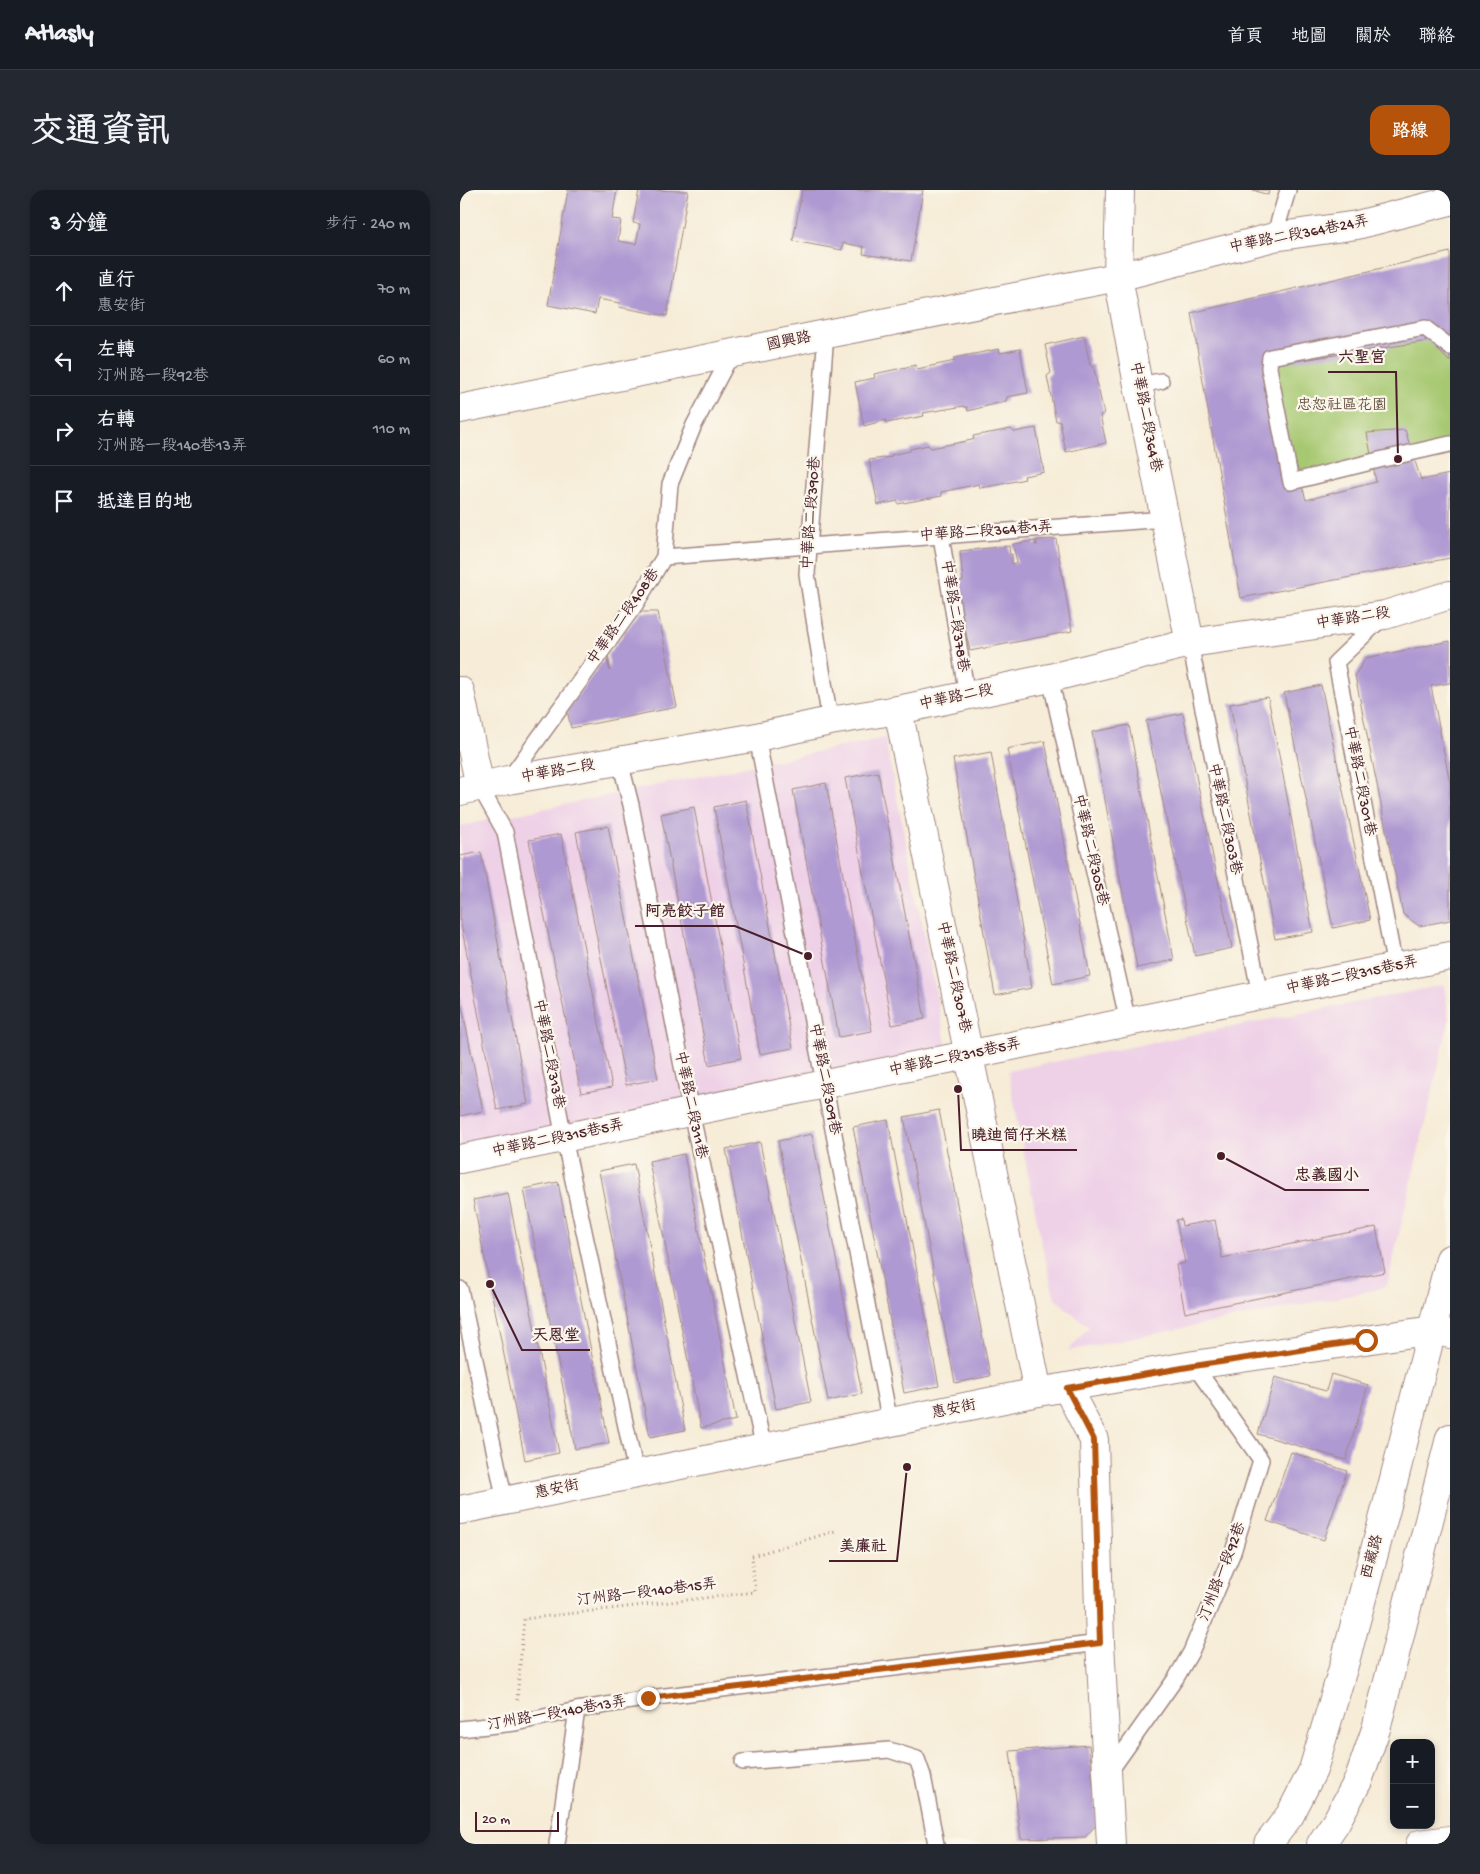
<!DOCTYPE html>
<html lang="zh-TW">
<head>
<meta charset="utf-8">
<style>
	:root { --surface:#171b24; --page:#242831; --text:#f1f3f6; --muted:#9ea1a6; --line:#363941; --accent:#b45309 }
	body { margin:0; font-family:"Gochi Hand","LXGW WenKai TC",sans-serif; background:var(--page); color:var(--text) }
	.controls { position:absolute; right:15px; bottom:15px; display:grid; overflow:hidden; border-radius:10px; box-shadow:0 2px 8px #0003 }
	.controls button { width:45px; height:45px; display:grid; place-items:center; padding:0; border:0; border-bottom:1px solid var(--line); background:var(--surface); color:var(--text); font:25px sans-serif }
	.scale { position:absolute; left:15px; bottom:12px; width:84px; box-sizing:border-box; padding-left:5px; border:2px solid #4a1f2b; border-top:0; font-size:14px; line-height:18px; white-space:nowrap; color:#4a1f2b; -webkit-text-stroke:4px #fbf7ec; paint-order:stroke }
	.stop { position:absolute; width:15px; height:15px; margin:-11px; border:4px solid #b45309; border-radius:50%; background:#fff }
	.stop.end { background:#b45309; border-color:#fff; box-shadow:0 1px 5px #0008 }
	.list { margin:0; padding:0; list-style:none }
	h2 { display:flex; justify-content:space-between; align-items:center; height:65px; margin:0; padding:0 20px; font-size:21px }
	h2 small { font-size:16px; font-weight:400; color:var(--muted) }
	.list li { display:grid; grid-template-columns:32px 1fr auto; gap:15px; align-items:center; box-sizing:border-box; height:70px; padding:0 20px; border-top:1px solid var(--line) }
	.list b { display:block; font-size:19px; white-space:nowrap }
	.list p { margin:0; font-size:16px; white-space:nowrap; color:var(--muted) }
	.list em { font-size:16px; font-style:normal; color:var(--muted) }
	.icon { flex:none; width:28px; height:28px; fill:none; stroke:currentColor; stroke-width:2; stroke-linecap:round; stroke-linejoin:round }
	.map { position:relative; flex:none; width:990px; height:1654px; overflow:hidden; border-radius:15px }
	header { display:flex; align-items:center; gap:30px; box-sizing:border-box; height:70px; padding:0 25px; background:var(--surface); border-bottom:1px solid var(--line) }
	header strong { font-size:24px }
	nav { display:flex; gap:28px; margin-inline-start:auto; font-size:18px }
	.intro { display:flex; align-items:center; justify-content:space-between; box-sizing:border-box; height:120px; padding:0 30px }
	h1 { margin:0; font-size:35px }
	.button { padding:12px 22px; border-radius:15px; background:var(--accent); color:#fff; font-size:18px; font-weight:700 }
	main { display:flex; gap:30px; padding:0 30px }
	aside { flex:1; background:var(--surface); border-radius:15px; box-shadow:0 2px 8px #0003 }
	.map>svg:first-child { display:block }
	.built { fill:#eed0e7 }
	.green { fill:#a6c870; stroke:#78744e }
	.building { fill:#af99d2 }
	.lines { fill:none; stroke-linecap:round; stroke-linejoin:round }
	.lane-casing { stroke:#a08681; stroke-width:18 }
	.street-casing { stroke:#a08681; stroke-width:30 }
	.secondary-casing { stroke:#a08681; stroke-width:30 }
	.path { stroke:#a08681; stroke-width:3; stroke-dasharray:1 4; stroke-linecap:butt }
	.lane { stroke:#fff; stroke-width:15 }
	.street { stroke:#fff; stroke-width:28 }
	.secondary { stroke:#fff; stroke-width:28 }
	.route { stroke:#b45309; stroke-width:6 }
	.labels { text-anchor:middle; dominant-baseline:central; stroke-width:4.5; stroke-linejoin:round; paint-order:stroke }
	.street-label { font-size:15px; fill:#4a1f2b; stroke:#fbf7ec }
	.park-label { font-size:15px; fill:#665240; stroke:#fbf7ec }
	.leader { fill:none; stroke:#4a1f2b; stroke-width:2 }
	.callout-dot { fill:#4a1f2b; stroke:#fbf7ec; stroke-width:2 }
	.callout-label { font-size:16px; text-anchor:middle; font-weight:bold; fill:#4a1f2b; stroke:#fbf7ec; stroke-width:4.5; stroke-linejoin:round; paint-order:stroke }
</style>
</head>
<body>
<header>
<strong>Atlasly</strong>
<nav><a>首頁</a><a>地圖</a><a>關於</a><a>聯絡</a></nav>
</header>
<div class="intro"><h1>交通資訊</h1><a class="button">路線</a></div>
<main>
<aside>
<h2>3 分鐘<small>步行 · 240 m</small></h2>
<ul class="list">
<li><svg class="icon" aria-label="ahead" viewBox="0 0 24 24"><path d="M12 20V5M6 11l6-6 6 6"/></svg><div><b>直行</b><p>惠安街</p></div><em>70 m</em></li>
<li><svg class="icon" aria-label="left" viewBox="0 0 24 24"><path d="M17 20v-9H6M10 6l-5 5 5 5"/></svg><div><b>左轉</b><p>汀州路一段92巷</p></div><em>60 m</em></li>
<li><svg class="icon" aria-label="right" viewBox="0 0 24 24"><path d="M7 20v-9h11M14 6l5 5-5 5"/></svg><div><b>右轉</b><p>汀州路一段140巷13弄</p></div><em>110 m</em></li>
<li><svg class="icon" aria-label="arrive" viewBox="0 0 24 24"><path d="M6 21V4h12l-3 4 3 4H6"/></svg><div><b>抵達目的地</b></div></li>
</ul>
</aside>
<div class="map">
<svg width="990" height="1654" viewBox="0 0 990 1654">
	<rect width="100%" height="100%" fill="#fbf7ec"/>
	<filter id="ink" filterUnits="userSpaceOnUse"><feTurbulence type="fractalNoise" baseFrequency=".02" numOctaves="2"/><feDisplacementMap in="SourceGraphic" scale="10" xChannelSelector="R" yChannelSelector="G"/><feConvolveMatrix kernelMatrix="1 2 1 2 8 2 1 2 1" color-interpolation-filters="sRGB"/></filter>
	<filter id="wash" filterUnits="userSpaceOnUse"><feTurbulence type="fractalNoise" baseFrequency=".0096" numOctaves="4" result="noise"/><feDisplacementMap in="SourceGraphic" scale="20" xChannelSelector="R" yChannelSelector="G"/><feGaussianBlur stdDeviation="1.12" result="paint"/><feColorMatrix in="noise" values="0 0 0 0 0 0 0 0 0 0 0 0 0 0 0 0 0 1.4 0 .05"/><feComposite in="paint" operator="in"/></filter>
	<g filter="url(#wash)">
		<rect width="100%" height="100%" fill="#f6ecd7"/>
		<!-- built -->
		<g class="built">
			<path d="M425,548L487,858L0,958V636Z"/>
			<path d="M984,795L989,830L987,840L927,1095L916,1100L608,1161L629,1137L595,1109L581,1051L548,881Z"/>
		</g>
		<!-- green -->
		<path class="green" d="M990,147V263L826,300L800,161Z"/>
		<g id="blocks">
			<!-- building -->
			<g class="building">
				<path d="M108,0H157L152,29L161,30L158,51L176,54L180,34L173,33L179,0L228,1L207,126L159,117L160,113L138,109L135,124L88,115Z"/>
				<path d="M342,0H463L451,71L403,64L404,57L383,53L382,60L333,51Z"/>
				<path d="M793,0H809L808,5Z"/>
				<path d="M990,62V172L969,151L809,175L846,310L916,292L907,243L945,240L961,290L990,284V368L781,408L731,123Z"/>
				<path d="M624,146L630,175H633L644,224L640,225L646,253L606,262L600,232L598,231H596L587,186L591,183L585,155Z"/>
				<path d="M539,159L540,163L560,159L568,203L547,207L546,211L508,221L507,217H504V216L463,223L464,226L426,233V230L404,236L395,192L415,188L414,184L456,175L457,179L495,171L494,168Z"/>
				<path d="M576,238L584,282L564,286L565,289L537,295L520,298L519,294L481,302L482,306L454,311L438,314V311L418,315L409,270L431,267V265L450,261V259L468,255L471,258L512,250L514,249L513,246L551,239L554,242Z"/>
				<path d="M596,349L612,441L510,461L495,392L503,391L500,361L549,356L550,365L552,364V374L557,373L553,354L575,351V355H577V350Z"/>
				<path d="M180,422H198L217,517L111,538L107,520L146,467L150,481L148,465Z"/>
				<path d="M990,451V493L971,496L990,593V730L959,736L943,724L895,485L906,468Z"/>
				<path d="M861,495L910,730L873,738L824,503Z"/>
				<path d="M808,507L853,742L815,749L770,514Z"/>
				<path d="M723,523L772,758L735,766L686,531Z"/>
				<path d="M669,535L714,770L677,778L632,542Z"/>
				<path d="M585,551L630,786L593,794L547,559Z"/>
				<path d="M531,562L572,798L535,805L493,569Z"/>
				<path d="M418,582L465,829L432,835L385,588Z"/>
				<path d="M366,593L412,841L379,847L333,600Z"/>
				<path d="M286,610L333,858L300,864L254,617Z"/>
				<path d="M234,617L281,868L249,875L201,624Z"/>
				<path d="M148,636L198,889L166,895L116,642Z"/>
				<path d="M101,644L152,897L121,903L69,650Z"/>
				<path d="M21,662L68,914L37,920L0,729V666Z"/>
				<path d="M0,807L23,921L0,926Z"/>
				<path d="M479,920L530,1186L495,1193L444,927Z"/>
				<path d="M428,930L479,1196L444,1203L393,937Z"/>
				<path d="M352,944L402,1204L368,1211L318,951Z"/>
				<path d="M300,952L351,1212L316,1219L266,959Z"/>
				<path d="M224,964L276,1230L241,1238L189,971Z"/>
				<path d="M174,974L225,1240L190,1247L139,981Z"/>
				<path d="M98,992L149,1253L115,1259L64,999Z"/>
				<path d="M48,1003L99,1263L65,1270L13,1010Z"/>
				<path d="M721,1029L722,1036L755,1030L762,1068L916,1037L925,1082L725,1123L716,1075L725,1073L716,1030Z"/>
				<path d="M871,1184L908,1195L886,1270L798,1244L815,1187L866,1201Z"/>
				<path d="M831,1262L887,1281L864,1350L807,1331Z"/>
				<path d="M629,1555L637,1634L625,1647L561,1649L550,1561Z"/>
			</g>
		</g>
	</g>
	<g filter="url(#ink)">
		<use href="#blocks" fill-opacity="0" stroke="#a08681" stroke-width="1"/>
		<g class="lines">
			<defs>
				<g id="lane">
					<path d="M814,47L828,0"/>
					<path d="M366,144L347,384L370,531"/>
					<path d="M990,157L965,138L810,167L809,178L831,292L919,270L990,254"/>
					<path d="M678,195L701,191"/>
					<path d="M481,346L507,506"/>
					<path d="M204,367L705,329"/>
					<path d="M923,427L876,472L935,777"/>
					<path d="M730,453L800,805"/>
					<path d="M590,488L668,832"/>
					<path d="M297,547L430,1233"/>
					<path d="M160,571L171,615L231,922L304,1259"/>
					<path d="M49,589L175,415L204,367L210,294L234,235L272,163"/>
					<path d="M20,597L45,642L104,948L176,1283"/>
					<path d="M0,1099L45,1311"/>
					<path d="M0,1539L55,1533L117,1520L189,1508L640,1453"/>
					<path d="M283,1572L429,1560L457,1569L463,1586L476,1654"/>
					<path d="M648,1584L716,1488L731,1462L773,1362L801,1270L734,1175"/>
					<path d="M97,1654L117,1520"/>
				</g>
				<g id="street">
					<path d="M660,0L658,87L678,195L730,453"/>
					<path d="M0,219L366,144L658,87L814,47L897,35L990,11"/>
					<path d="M0,501L20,597"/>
					<path d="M438,520L578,1202"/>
					<path d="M0,969L990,766"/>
					<path d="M607,1198L634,1250L640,1453L651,1654"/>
					<path d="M0,1320L578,1202L734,1175L973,1140L990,1144"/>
				</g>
				<g id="secondary">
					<path d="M0,601L48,590L297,547L370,531L438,520L590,488L730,453L925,425L990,405"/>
					<path d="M808,1654L830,1625L853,1580L884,1475L934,1289L990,1069"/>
					<path d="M861,1654L876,1632L898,1591L916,1539L990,1248"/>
					<path d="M960,1654L990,1650"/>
				</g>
			</defs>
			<!-- lane casing -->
			<use href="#lane" class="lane-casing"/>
			<!-- street casing -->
			<use href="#street" class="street-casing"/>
			<!-- secondary casing -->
			<use href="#secondary" class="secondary-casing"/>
			<!-- path -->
			<path class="path" d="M57,1510L64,1429L295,1402L292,1366L375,1341"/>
			<!-- lane -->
			<use href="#lane" class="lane"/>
			<!-- street -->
			<use href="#street" class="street"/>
			<!-- secondary -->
			<use href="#secondary" class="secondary"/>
		</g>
	</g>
	<g class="lines" filter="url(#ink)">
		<!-- route -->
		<path class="route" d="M188,1508L640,1453L634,1250L607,1198L734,1176L906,1150"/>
	</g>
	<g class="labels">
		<!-- street labels -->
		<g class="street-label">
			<text transform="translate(839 45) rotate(-11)">中華路二段364巷24弄</text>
			<text transform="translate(329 152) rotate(-12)">國興路</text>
			<text transform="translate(685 227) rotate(79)">中華路二段364巷</text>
			<text transform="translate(352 323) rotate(-86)">中華路二段390巷</text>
			<text transform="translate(526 342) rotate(-4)">中華路二段364巷1弄</text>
			<text transform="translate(494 426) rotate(81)">中華路二段378巷</text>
			<text transform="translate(164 427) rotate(-55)">中華路二段408巷</text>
			<text transform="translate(893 429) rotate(-9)">中華路二段</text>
			<text transform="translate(496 508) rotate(-12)">中華路二段</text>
			<text transform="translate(98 582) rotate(-10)">中華路二段</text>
			<text transform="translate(899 591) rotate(79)">中華路二段301巷</text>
			<text transform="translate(764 629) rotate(78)">中華路二段303巷</text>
			<text transform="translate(630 660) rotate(77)">中華路二段305巷</text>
			<text transform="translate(892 786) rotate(-12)">中華路二段315巷5弄</text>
			<text transform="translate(493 787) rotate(78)">中華路二段307巷</text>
			<text transform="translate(88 864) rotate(79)">中華路二段313巷</text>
			<text transform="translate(495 868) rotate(-12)">中華路二段315巷5弄</text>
			<text transform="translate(364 889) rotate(79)">中華路二段309巷</text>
			<text transform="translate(230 915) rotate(78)">中華路二段311巷</text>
			<text transform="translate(98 949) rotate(-12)">中華路二段315巷5弄</text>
			<text transform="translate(494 1220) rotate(-12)">惠安街</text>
			<text transform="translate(97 1300) rotate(-12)">惠安街</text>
			<text transform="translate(913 1367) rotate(-75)">西藏路</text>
			<text transform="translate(763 1382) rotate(-69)">汀州路一段92巷</text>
			<text transform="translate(187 1403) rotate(-7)">汀州路一段140巷15弄</text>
			<text transform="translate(97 1524) rotate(-10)">汀州路一段140巷13弄</text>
		</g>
		<!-- park labels -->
		<g class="park-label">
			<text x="882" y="216">忠恕社區花園</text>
		</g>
	</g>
	<!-- callouts -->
	<path class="leader" d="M938 269L936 182H868M348 766L275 736H175M498 899L501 960H617M761 966L825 1000H909M30 1094L62 1160H130M447 1277L437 1371H369"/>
	<g class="callout-dot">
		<circle cx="938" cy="269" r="5"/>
		<circle cx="348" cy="766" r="5"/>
		<circle cx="498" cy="899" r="5"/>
		<circle cx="761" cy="966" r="5"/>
		<circle cx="30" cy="1094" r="5"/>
		<circle cx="447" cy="1277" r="5"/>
	</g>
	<g class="callout-label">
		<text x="902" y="172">六聖宮</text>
		<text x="225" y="726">阿亮餃子館</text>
		<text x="559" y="950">曉迪筒仔米糕</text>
		<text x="867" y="990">忠義國小</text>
		<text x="96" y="1150">天恩堂</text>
		<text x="403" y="1361">美廉社</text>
	</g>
</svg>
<div class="controls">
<button>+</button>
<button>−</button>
</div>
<div class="scale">20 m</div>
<div class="stop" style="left:906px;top:1150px"></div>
<div class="stop end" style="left:188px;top:1508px"></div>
</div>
</main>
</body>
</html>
